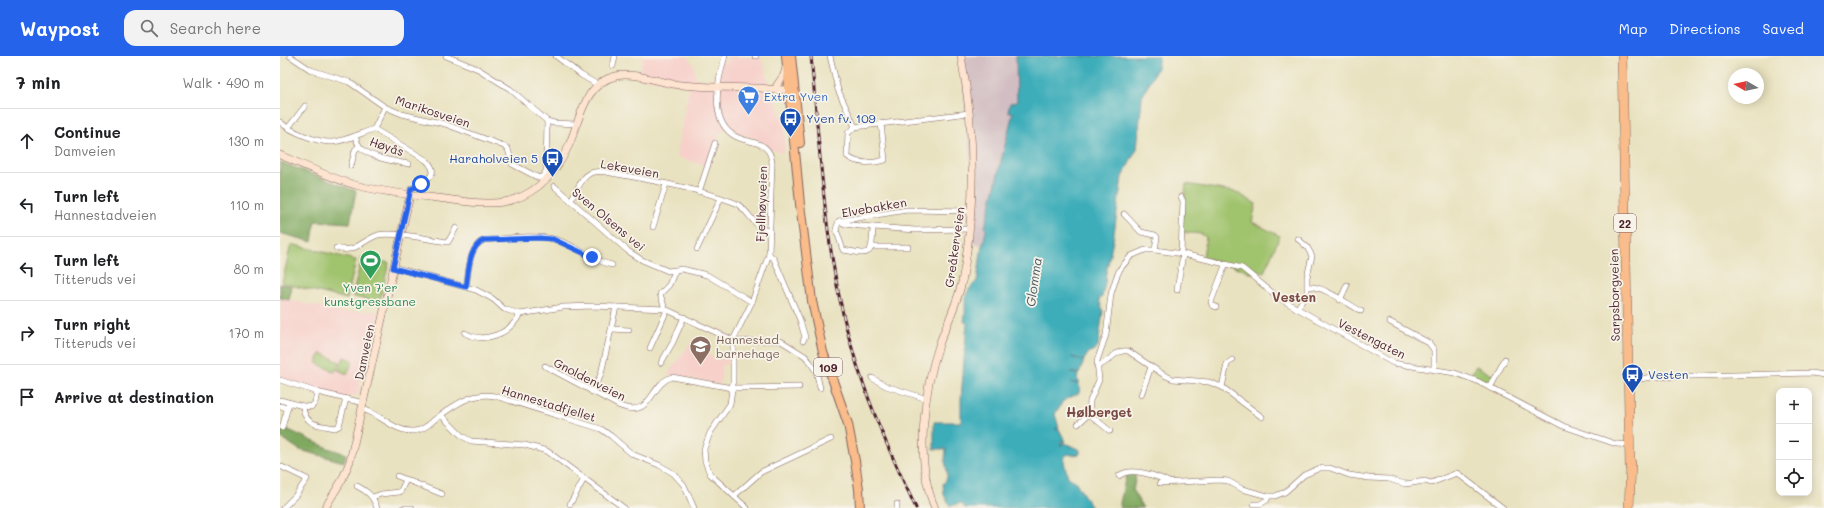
<!DOCTYPE html>
<html lang="en">
<head>
<meta charset="utf-8">
<style>
	:root { --surface:#fff; --page:#f2f2f2; --text:#202124; --muted:#757577; --line:#e0e0e0; --accent:#2563eb }
	body { margin:0; font-family:Mali,sans-serif; background:var(--page); color:var(--text) }
	.controls { position:absolute; right:12px; bottom:12px; display:grid; overflow:hidden; border-radius:8px; box-shadow:0 2px 10px #0003 }
	.controls button { width:36px; height:36px; display:grid; place-items:center; padding:0; border:0; border-bottom:1px solid var(--line); background:var(--surface); color:var(--text); font:20px sans-serif }
	.compass { position:absolute; left:1448px; top:12px; width:36px; height:36px; border-radius:50%; background:var(--surface); box-shadow:0 2px 10px #0003; rotate:279deg }
	.stop { position:absolute; width:12px; height:12px; margin:-9px; border:3px solid #2563eb; border-radius:50%; background:#fff }
	.stop.end { background:#2563eb; border-color:#fff; box-shadow:0 1px 4px #0008 }
	.list { margin:0; padding:0; list-style:none }
	h2 { display:flex; justify-content:space-between; align-items:center; height:52px; margin:0; padding:0 16px; font-size:17px }
	h2 small { font-size:13px; font-weight:400; color:var(--muted) }
	.list li { display:grid; grid-template-columns:26px 1fr auto; gap:12px; align-items:center; box-sizing:border-box; height:64px; padding:0 16px; border-top:1px solid var(--line) }
	.list b { display:block; font-size:15px; white-space:nowrap }
	.list p { margin:0; font-size:13px; white-space:nowrap; color:var(--muted) }
	.list em { font-size:13px; font-style:normal; color:var(--muted) }
	.icon { flex:none; width:22px; height:22px; fill:none; stroke:currentColor; stroke-width:2; stroke-linecap:round; stroke-linejoin:round }
	.map { position:relative; flex:none; width:1544px; height:452px; overflow:hidden }
	header { display:flex; align-items:center; gap:24px; box-sizing:border-box; height:56px; padding:0 20px; background:var(--accent); color:#fff }
	header strong { font-size:19px }
	nav { display:flex; gap:22px; margin-inline-start:auto; font-size:14px }
	.search { width:280px; height:36px; background:var(--page); display:flex; align-items:center; gap:10px; box-sizing:border-box; padding:0 14px; border-radius:12px; color:var(--muted); font-size:15px }
	main { display:flex }
	aside { flex:1; background:var(--surface) }
	.map>svg:first-child { display:block }
	.built { fill:#f7d0ca }
	.industrial { fill:#d2bec2 }
	.green { fill:#a0c36d; stroke:#75714c }
	.forest { fill:#80a960; stroke:#656446 }
	.water { fill:#3dadba; stroke:#446672 }
	.lines { fill:none; stroke-linecap:round; stroke-linejoin:round }
	.street-casing { stroke:#82635f; stroke-width:6 }
	.secondary-casing { stroke:#82635f; stroke-width:8 }
	.primary-casing { stroke:#82635f; stroke-width:10 }
	.highway-casing { stroke:#82635f; stroke-width:10 }
	.street { stroke:#fff; stroke-width:5 }
	.secondary { stroke:#fde4d0; stroke-width:7 }
	.primary { stroke:#f9bc8a; stroke-width:8 }
	.highway { stroke:#f9bc8a; stroke-width:9 }
	.rail-casing { stroke:#4a1f2b; stroke-width:3 }
	.rail { stroke:#f7f3e8; stroke-width:1.5; stroke-dasharray:4.5; stroke-linecap:butt }
	.route { stroke:#2563eb; stroke-width:5 }
	.labels { text-anchor:middle; dominant-baseline:central; stroke-width:3.5; stroke-linejoin:round; paint-order:stroke }
	.shield { fill:#f7f3e8; stroke:#7e5f64; stroke-width:1 }
	.shield-label { font-size:11px; font-weight:bold; fill:#4a1f2b }
	.shop-label { font-size:12px; fill:#366cbe; stroke:#f7f3e8; text-anchor:start }
	.street-label { font-size:12px; fill:#4a1f2b; stroke:#f7f3e8 }
	.transit-label { font-size:12px; fill:#164399; stroke:#f7f3e8; text-anchor:start }
	.leisure-label { font-size:12px; fill:#27864d; stroke:#f7f3e8 }
	.education-label { font-size:12px; fill:#785e54; stroke:#f7f3e8; text-anchor:start }
	.water-label { font-size:13px; font-style:italic; fill:#455864; stroke:#f7f3e8 }
	.neighbourhood-label { font-size:13px; font-weight:bold; fill:#7a4a45; stroke:#f7f3e8 }
</style>
</head>
<body>
<header>
<strong>Waypost</strong>
<div class="search"><svg class="icon" aria-label="search" viewBox="0 0 24 24"><circle cx="10" cy="10" r="6"/><path d="M15 15l6 6"/></svg>Search here</div>
<nav><a>Map</a><a>Directions</a><a>Saved</a></nav>
</header>
<main>
<aside>
<h2>7 min<small>Walk · 490 m</small></h2>
<ul class="list">
<li><svg class="icon" aria-label="ahead" viewBox="0 0 24 24"><path d="M12 20V5M6 11l6-6 6 6"/></svg><div><b>Continue</b><p>Damveien</p></div><em>130 m</em></li>
<li><svg class="icon" aria-label="left" viewBox="0 0 24 24"><path d="M17 20v-9H6M10 6l-5 5 5 5"/></svg><div><b>Turn left</b><p>Hannestadveien</p></div><em>110 m</em></li>
<li><svg class="icon" aria-label="left" viewBox="0 0 24 24"><path d="M17 20v-9H6M10 6l-5 5 5 5"/></svg><div><b>Turn left</b><p>Titteruds vei</p></div><em>80 m</em></li>
<li><svg class="icon" aria-label="right" viewBox="0 0 24 24"><path d="M7 20v-9h11M14 6l5 5-5 5"/></svg><div><b>Turn right</b><p>Titteruds vei</p></div><em>170 m</em></li>
<li><svg class="icon" aria-label="arrive" viewBox="0 0 24 24"><path d="M6 21V4h12l-3 4 3 4H6"/></svg><div><b>Arrive at destination</b></div></li>
</ul>
</aside>
<div class="map">
<svg width="1544" height="452" viewBox="0 0 1544 452">
	<rect width="100%" height="100%" fill="#f7f3e8"/>
	<filter id="ink" filterUnits="userSpaceOnUse"><feTurbulence type="fractalNoise" baseFrequency=".025" numOctaves="2"/><feDisplacementMap in="SourceGraphic" scale="8" xChannelSelector="R" yChannelSelector="G"/><feConvolveMatrix kernelMatrix="1 2 1 2 8 2 1 2 1" color-interpolation-filters="sRGB"/></filter>
	<filter id="wash" filterUnits="userSpaceOnUse"><feTurbulence type="fractalNoise" baseFrequency=".012" numOctaves="4" result="noise"/><feDisplacementMap in="SourceGraphic" scale="16" xChannelSelector="R" yChannelSelector="G"/><feGaussianBlur stdDeviation="0.9" result="paint"/><feColorMatrix in="noise" values="0 0 0 0 0 0 0 0 0 0 0 0 0 0 0 0 0 1.4 0 .05"/><feComposite in="paint" operator="in"/></filter>
	<g filter="url(#wash)">
		<rect width="100%" height="100%" fill="#e9e2c0"/>
		<!-- built -->
		<g class="built">
			<path d="M363,0H407L414,10L416,22L431,26L435,21L439,5L446,6L448,0L481,2L505,71V92L503,97L492,94L479,84L459,78L448,71L438,79L428,110L396,101L409,30L358,22Z"/>
			<path d="M0,242L64,256L99,255L78,339L60,342L0,324Z"/>
			<path d="M414,283L429,293L427,297L435,303L448,301V309H442L440,329L394,319H387Z"/>
		</g>
		<!-- industrial -->
		<path class="industrial" d="M680,0H736L737,46L729,56H733L705,170L706,174L703,189L687,187L692,116Z"/>
		<!-- green -->
		<g class="green">
			<path d="M906,128L956,136L976,148L972,166L1000,180L984,216L969,217L965,214L923,201L926,181L921,178L901,176Z"/>
			<path d="M11,188L76,204L67,243L2,227Z"/>
			<path d="M82,201L109,207L99,247L72,240Z"/>
			<path d="M41,297L60,306L55,316L36,307Z"/>
			<path d="M64,301L73,305L67,318L58,314Z"/>
			<path d="M1196,310L1214,320L1209,328L1191,319Z"/>
		</g>
		<!-- forest -->
		<g class="forest">
			<path d="M0,106L76,135L70,167L35,165L32,186L0,177Z"/>
			<path d="M0,228L12,231L9,244L0,242Z"/>
			<path d="M0,370L48,392L66,398L64,406L20,394L0,381Z"/>
			<path d="M851,417L856,418L853,435L863,452H839L846,419Z"/>
		</g>
		<!-- water -->
		<path class="water" d="M736,0H879L877,12L862,41L857,93L842,121L833,185L825,222H826L822,241L819,244L823,255L818,290L815,294L809,296L804,304L791,301L804,305L799,318L790,316L798,319L797,323L799,325V328L790,326L798,328L800,332L799,337L783,345L775,358L779,372L775,373H779L785,385L782,386L781,384V390L782,387H785L800,394V398L792,399L788,398L785,400L784,406L788,421L795,425L812,452H685L681,447L670,450L664,439L663,428C669,422 667,416 666,409C664,405 666,398 666,393H654V366H681V343L687,266H684C688,247 679,241 697,225L702,189H703L706,174L705,171L733,56H728L730,47L737,46Z"/>
	</g>
	<g filter="url(#ink)">
		<g class="lines">
			<defs>
				<g id="street">
					<path d="M10,0L31,14L69,26L105,51L122,58L165,68L224,90L228,93L232,108L259,122L263,120L266,115L267,65"/>
					<path d="M166,0L198,13L230,33L267,65L274,67L297,68"/>
					<path d="M276,0L301,19L318,29"/>
					<path d="M445,0C438,23 429,63 453,79C468,89 490,82 492,107L489,198L472,246L453,284V326L450,348L430,377L424,393L425,405L430,418L467,452"/>
					<path d="M475,0H476"/>
					<path d="M550,0L558,34L575,71L689,57"/>
					<path d="M333,10L335,0"/>
					<path d="M105,51L94,73L146,104C163,120 142,126 131,133L130,139"/>
					<path d="M0,66C10,75 38,87 52,86C66,85 81,77 94,73"/>
					<path d="M575,71L568,77L567,100C577,109 594,107 605,104L601,67"/>
					<path d="M8,72L25,50"/>
					<path d="M75,80C76,84 78,88 80,91C92,103 114,105 129,108"/>
					<path d="M71,110L75,94L79,90"/>
					<path d="M274,130L348,195L362,204L388,215L402,213L427,219L472,246"/>
					<path d="M419,136L435,87"/>
					<path d="M291,144C302,126 303,113 326,116C367,124 413,131 453,146C468,151 474,174 490,175"/>
					<path d="M844,158L861,176L875,179L877,181L875,194"/>
					<path d="M559,165L565,168L580,170L635,174L689,173"/>
					<path d="M373,171L386,128"/>
					<path d="M593,171C592,201 591,199 563,194L556,173L559,165L627,154L690,155"/>
					<path d="M592,191H628"/>
					<path d="M56,192C75,198 81,185 98,179C113,175 151,184 168,186L176,172"/>
					<path d="M417,193L441,142"/>
					<path d="M489,198L494,203L520,264L525,281L523,285"/>
					<path d="M901,198L903,145L901,141"/>
					<path d="M113,211L196,234L213,243L224,253L240,258L283,251L314,250L385,253L455,285H501L525,300L530,306L536,315L540,332"/>
					<path d="M186,231C189,216 188,191 204,184C225,183 253,178 273,183C294,187 311,205 332,209"/>
					<path d="M1028,231C1042,229 1068,248 1081,255"/>
					<path d="M897,234L903,198"/>
					<path d="M1060,244L1067,229"/>
					<path d="M936,251L932,249L931,246L946,207"/>
					<path d="M385,253L380,238L389,229L395,215"/>
					<path d="M1017,253L1027,237V221L1032,200L1027,191L1018,183"/>
					<path d="M1110,266L1149,287L1154,294V314"/>
					<path d="M332,273L349,274"/>
					<path d="M185,277C204,288 230,278 240,258"/>
					<path d="M370,292L387,254"/>
					<path d="M381,307L393,286L404,261"/>
					<path d="M265,310L340,350C373,363 369,328 392,321L452,332L519,331"/>
					<path d="M817,310C829,308 834,293 848,295L884,319L893,323L929,326L942,331L982,361"/>
					<path d="M592,322L606,330L647,343"/>
					<path d="M0,324L37,336L84,347"/>
					<path d="M1348,325L1372,321L1532,317L1544,319"/>
					<path d="M942,331L947,308L952,304"/>
					<path d="M1210,332L1225,303"/>
					<path d="M312,336L321,318L336,251"/>
					<path d="M861,339L871,311"/>
					<path d="M0,344L23,350L31,351L35,347L37,336"/>
					<path d="M0,350L7,352"/>
					<path d="M23,350C24,370 40,369 55,372L59,370L66,343"/>
					<path d="M82,353C99,357 114,376 133,375C141,375 148,370 154,364C173,350 190,336 215,340L321,373L331,380L352,398L379,409L393,417L404,429L414,452"/>
					<path d="M809,358L830,375"/>
					<path d="M161,359L182,380L191,385L245,389L267,395L344,452"/>
					<path d="M798,368L809,358L810,345L819,324L817,305L826,279L831,238L836,222L840,213L851,200L865,194H875L903,198L962,212L999,242L1113,307L1175,317L1197,325L1283,370L1336,388L1351,389"/>
					<path d="M2,372L9,347"/>
					<path d="M0,410L27,423L15,440L3,452"/>
					<path d="M117,420L162,438"/>
					<path d="M839,420C850,410 877,420 889,426"/>
					<path d="M880,427L939,424L948,425L962,433L988,440H995L1005,436L1024,419L1040,412H1050L1069,419L1089,422L1109,423L1125,428L1145,425L1151,427L1177,417L1223,452"/>
					<path d="M77,430C88,436 93,440 97,452"/>
					<path d="M454,440L481,416L551,383"/>
					<path d="M93,441L101,438L120,436L126,424"/>
					<path d="M290,448L304,423"/>
					<path d="M974,448H980L987,444L988,440"/>
					<path d="M123,452H132"/>
					<path d="M617,452V448"/>
				</g>
				<g id="secondary">
					<path d="M497,29L504,19L506,11"/>
					<path d="M0,99C26,110 52,123 79,130C104,136 131,139 157,142C175,144 193,148 211,147C248,147 275,121 289,89C300,64 304,27 336,20C354,16 375,25 393,28C422,32 451,31 480,32C491,33 504,36 513,31"/>
					<path d="M45,452L62,424L70,405L130,139"/>
					<path d="M655,452C634,405 644,333 660,286C668,266 677,247 682,226C696,152 695,74 681,0"/>
				</g>
				<g id="primary">
					<path d="M506,0L520,148L532,245L543,296L568,368L575,405L579,433L580,452"/>
					<path d="M511,0L520,87"/>
				</g>
				<g id="highway">
					<path d="M1342,0L1350,412"/>
					<path d="M1349,452L1351,407"/>
				</g>
			</defs>
			<!-- street casing -->
			<use href="#street" class="street-casing"/>
			<!-- secondary casing -->
			<use href="#secondary" class="secondary-casing"/>
			<!-- primary casing -->
			<use href="#primary" class="primary-casing"/>
			<!-- highway casing -->
			<use href="#highway" class="highway-casing"/>
			<!-- street -->
			<use href="#street" class="street"/>
			<!-- secondary -->
			<use href="#secondary" class="secondary"/>
			<!-- primary -->
			<use href="#primary" class="primary"/>
			<!-- highway -->
			<use href="#highway" class="highway"/>
			<defs>
				<path id="rail" d="M531,0C540,93 544,188 568,278C584,339 609,395 636,452"/>
			</defs>
			<!-- rail casing -->
			<use href="#rail" class="rail-casing"/>
			<!-- rail -->
			<use href="#rail" class="rail"/>
		</g>
	</g>
	<g class="lines" filter="url(#ink)">
		<!-- route -->
		<path class="route" d="M141,128L131,133L113,212L186,231C189,216 188,191 204,184L260,182L273,183L312,201"/>
	</g>
	<!-- icons -->
	<defs>
		<symbol id="supermarket-pin" viewBox="-11 -11 22 30"><path d="M0 17L-7.5 6A9.5 9.5 0 1 1 7.5 6Z" fill="#3f7fe0" stroke="#f7f3e8"/><path d="M-6-5.5h2.5l.6 2H6L4.5 2H-2.5L-4.4-4H-6ZM-1.5 3.2a1.3 1.3 0 1 0 .1 0ZM3 3.2a1.3 1.3 0 1 0 .1 0Z" fill="#fff"/></symbol>
		<symbol id="bus-pin" viewBox="-11 -11 22 30"><path d="M0 17L-7.5 6A9.5 9.5 0 1 1 7.5 6Z" fill="#1a4fb4" stroke="#f7f3e8"/><path d="M-5-6H5V4H4V6H2V4H-2V6H-4V4H-5ZM-3.5-4V0h7V-4ZM-3.5 1.2v1.5H-2V1.2ZM2 1.2v1.5H3.5V1.2Z" fill="#fff"/></symbol>
		<symbol id="stadium-pin" viewBox="-11 -11 22 30"><path d="M0 17L-7.5 6A9.5 9.5 0 1 1 7.5 6Z" fill="#2e9e5b" stroke="#f7f3e8"/><path d="M0-5a6.5 5 0 1 0 0 10a6.5 5 0 1 0 0-10ZM-3.5-1.8h7v3.6h-7Z" fill="#fff"/></symbol>
		<symbol id="school-pin" viewBox="-11 -11 22 30"><path d="M0 17L-7.5 6A9.5 9.5 0 1 1 7.5 6Z" fill="#8d6e63" stroke="#f7f3e8"/><path d="M0-5L7-2L0 1L-7-2ZM-4 1L0 2.5L4 1V4Q0 6-4 4Z" fill="#fff"/></symbol>
	</defs>
	<g fill-rule="evenodd">
		<use href="#supermarket-pin" x="456" y="28" width="25" height="34"/>
		<use href="#bus-pin" x="498" y="50" width="25" height="34"/>
		<use href="#bus-pin" x="260" y="90" width="25" height="34"/>
		<use href="#stadium-pin" x="78" y="192" width="25" height="34"/>
		<use href="#school-pin" x="408" y="278" width="25" height="34"/>
		<use href="#bus-pin" x="1340" y="306" width="25" height="34"/>
	</g>
	<g class="labels">
		<!-- shield labels -->
		<g class="shield">
			<rect x="1334" y="158" width="22" height="18" rx="3"/>
			<rect x="534" y="302" width="28" height="18" rx="3"/>
		</g>
		<g class="shield-label">
			<text x="1345" y="167">22</text>
			<text x="548" y="311">109</text>
		</g>
		<!-- shop labels -->
		<g class="shop-label">
			<text x="484" y="40">Extra Yven</text>
		</g>
		<!-- street labels -->
		<g class="street-label">
			<text transform="translate(153 55) rotate(18)">Marikosveien</text>
			<text transform="translate(107 90) rotate(19)">Høyås</text>
			<text transform="translate(350 112) rotate(10)">Lekeveien</text>
			<text transform="translate(481 148) rotate(-88)">Fjellhøyveien</text>
			<text transform="translate(594 151) rotate(-10)">Elvebakken</text>
			<text transform="translate(329 163) rotate(40)">Sven Olsens vei</text>
			<text transform="translate(674 191) rotate(-82)">Greåkerveien</text>
			<text transform="translate(1334 239) rotate(-91)">Sarpsborgveien</text>
			<text transform="translate(1092 282) rotate(27)">Vestengaten</text>
			<text transform="translate(84 296) rotate(-78)">Damveien</text>
			<text transform="translate(310 323) rotate(27)">Gnoldenveien</text>
			<text transform="translate(269 347) rotate(17)">Hannestadfjellet</text>
		</g>
		<!-- transit labels -->
		<g class="transit-label">
			<text x="526" y="62">Yven fv. 109</text>
			<text x="258" y="102" text-anchor="end">Haraholveien 5</text>
			<text x="1368" y="318">Vesten</text>
		</g>
		<!-- leisure labels -->
		<g class="leisure-label">
			<text x="90" y="231">Yven 7'er<tspan x="90" dy="14">kunstgressbane</tspan></text>
		</g>
		<!-- education labels -->
		<g class="education-label">
			<text x="436" y="283">Hannestad<tspan x="436" dy="14">barnehage</tspan></text>
		</g>
		<!-- water labels -->
		<g class="water-label">
			<text transform="translate(753 226) rotate(-82)">Glomma</text>
		</g>
		<!-- neighbourhood labels -->
		<g class="neighbourhood-label">
			<text x="1014" y="240">Vesten</text>
			<text x="819" y="355">Hølberget</text>
		</g>
	</g>
</svg>
<div class="controls">
<button>+</button>
<button>−</button>
<button><svg class="icon" aria-label="locate" viewBox="0 0 24 24"><circle cx="12" cy="12" r="6"/><path d="M12 2v4M12 18v4M2 12h4M18 12h4"/></svg></button>
</div>
<svg class="compass" viewBox="-18 -18 36 36"><path d="M0-13l5 13h-10z" fill="#e53935"/><path d="M0 13l5-13h-10z" fill="#757577"/></svg>
<div class="stop" style="left:141px;top:128px"></div>
<div class="stop end" style="left:312px;top:201px"></div>
</div>
</main>
</body>
</html>
